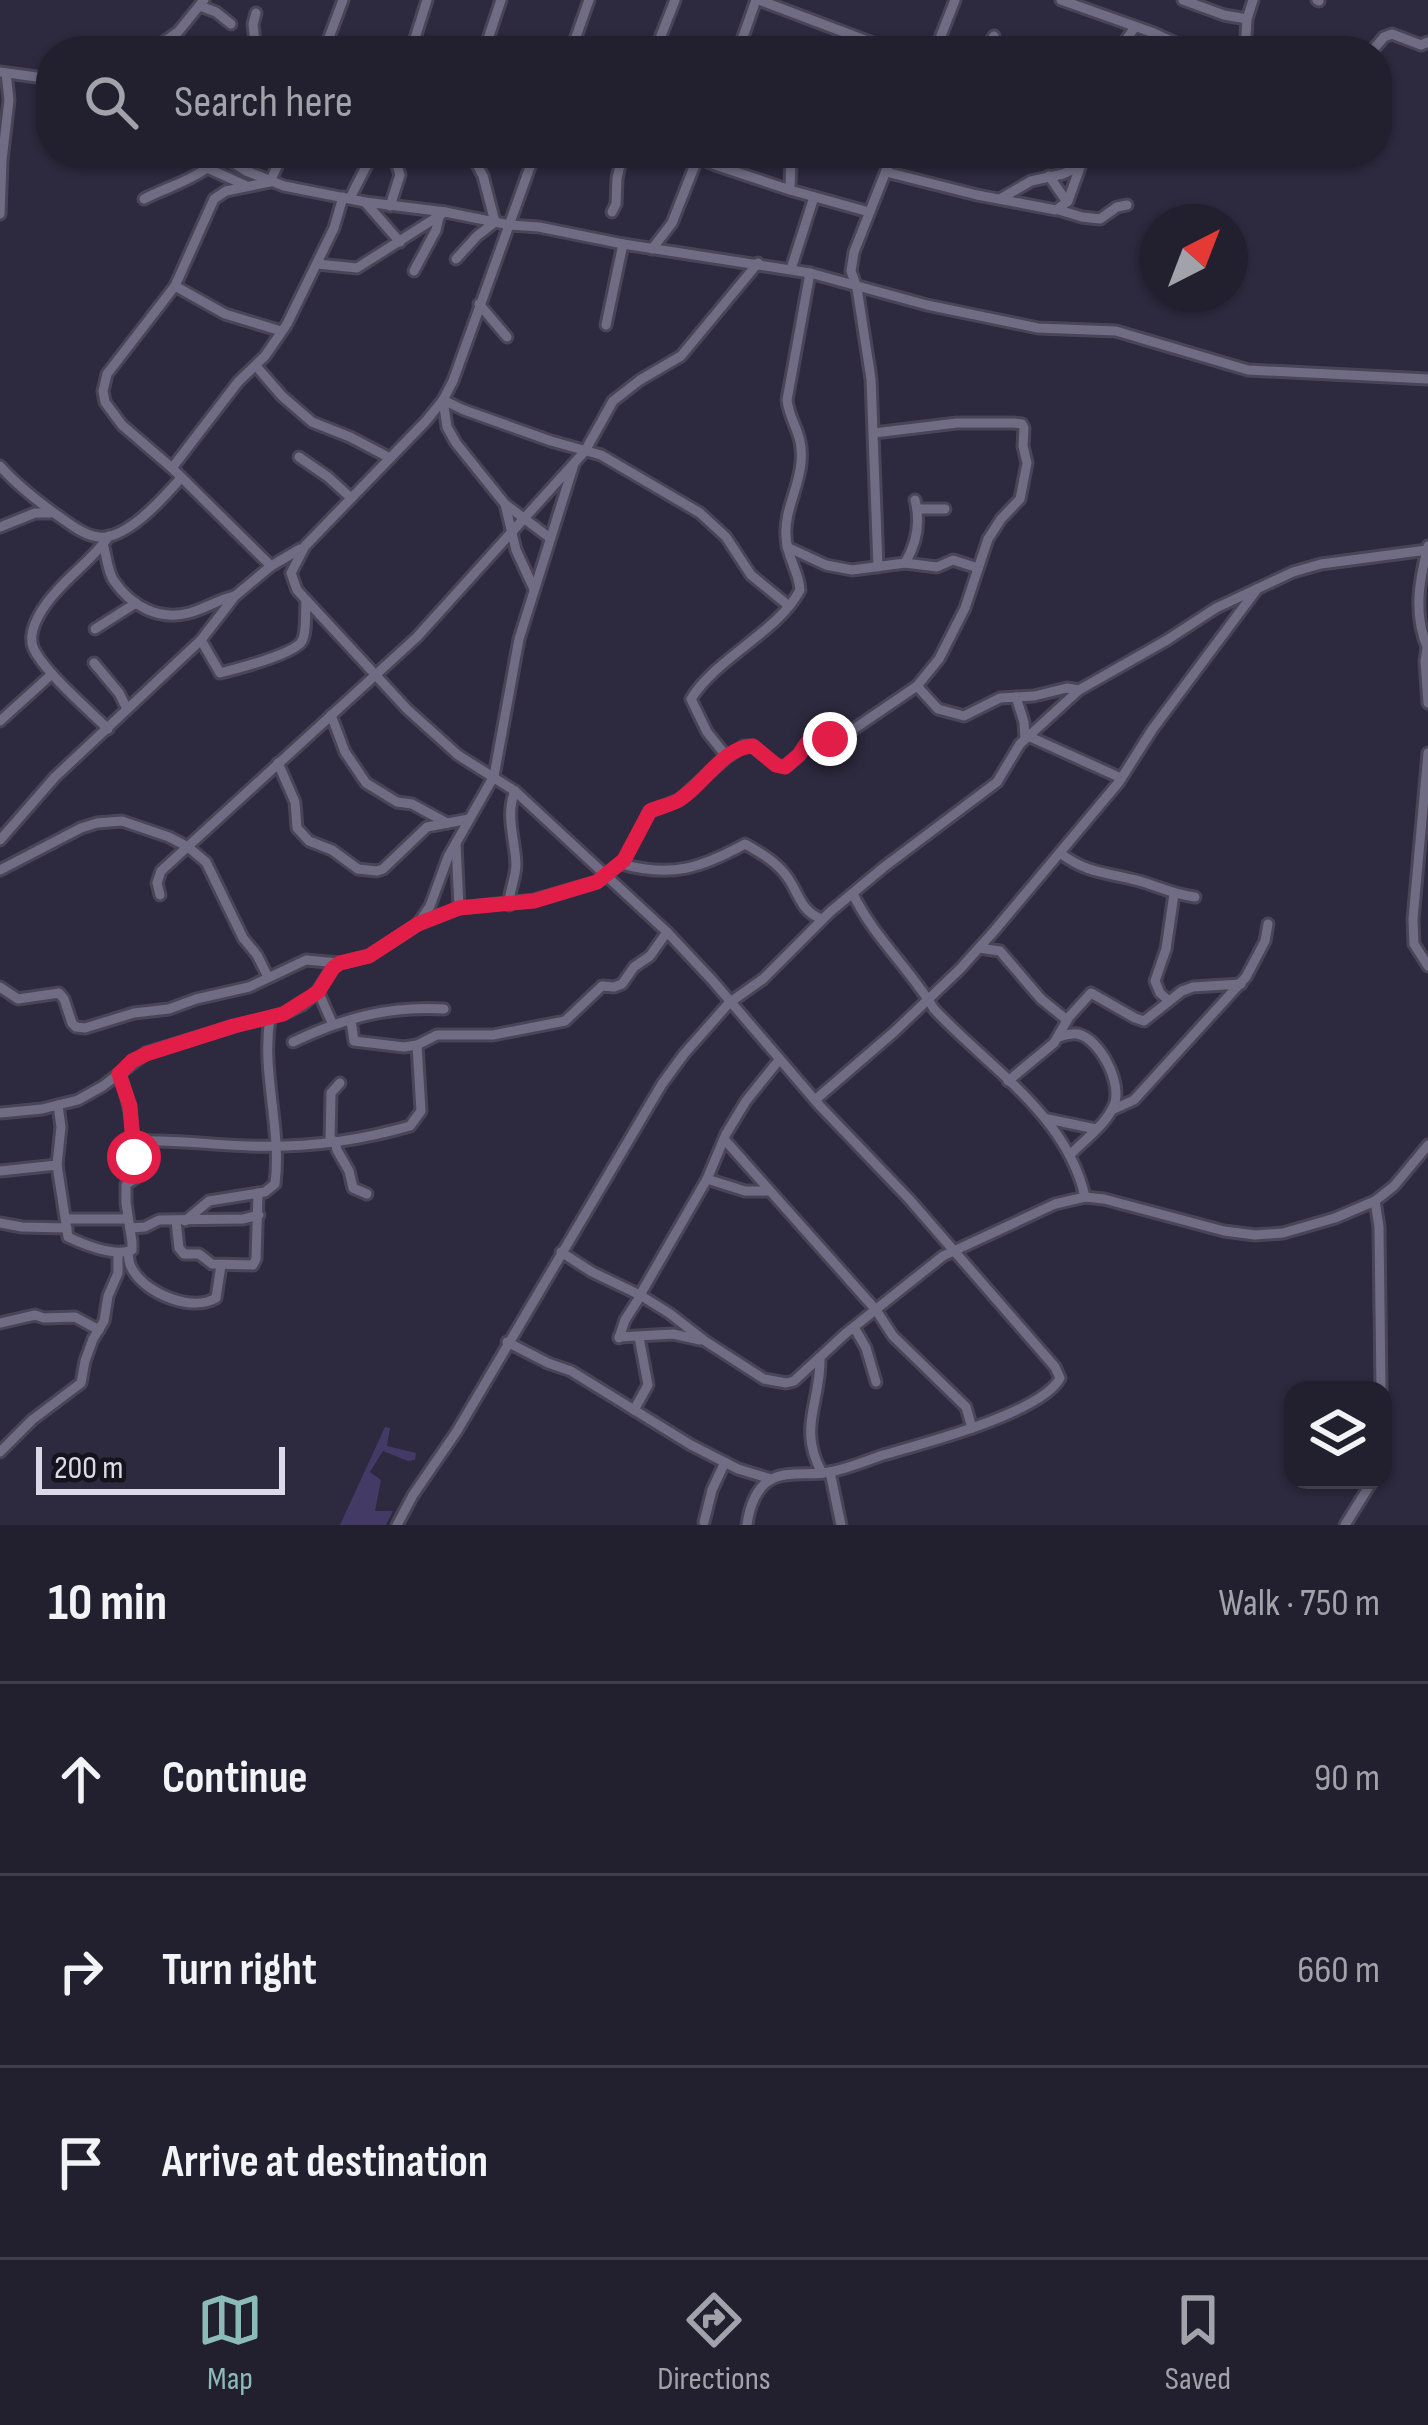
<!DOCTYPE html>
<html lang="en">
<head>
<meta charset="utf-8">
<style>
	:root { --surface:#221f2e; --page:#2a2736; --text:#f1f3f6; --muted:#a2a2aa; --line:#3f3d4a; --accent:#8bbbb9 }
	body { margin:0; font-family:"Sofia Sans Condensed",sans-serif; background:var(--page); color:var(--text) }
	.controls { position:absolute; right:36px; bottom:36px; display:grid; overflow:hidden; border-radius:24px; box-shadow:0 3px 9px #0004 }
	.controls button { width:108px; height:108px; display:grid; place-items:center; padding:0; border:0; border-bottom:3px solid var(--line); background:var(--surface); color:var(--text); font:60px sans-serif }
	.compass { position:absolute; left:1140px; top:204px; width:108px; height:108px; border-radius:50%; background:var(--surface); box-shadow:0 3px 9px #0004; rotate:42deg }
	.scale { position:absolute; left:36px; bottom:30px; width:249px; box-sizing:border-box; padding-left:12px; border:6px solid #dcdae8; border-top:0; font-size:33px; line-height:42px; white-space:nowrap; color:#dcdae8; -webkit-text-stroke:9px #15131c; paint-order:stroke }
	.stop { position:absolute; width:36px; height:36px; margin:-27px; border:9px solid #e11d48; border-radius:50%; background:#fff }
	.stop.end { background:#e11d48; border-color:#fff; box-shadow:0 3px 12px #0008 }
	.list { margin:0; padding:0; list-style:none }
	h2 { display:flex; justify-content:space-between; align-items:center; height:156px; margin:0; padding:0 48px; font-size:51px }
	h2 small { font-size:39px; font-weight:400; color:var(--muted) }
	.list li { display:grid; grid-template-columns:78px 1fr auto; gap:36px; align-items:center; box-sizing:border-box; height:192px; padding:0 48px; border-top:3px solid var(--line) }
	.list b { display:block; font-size:45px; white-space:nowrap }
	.list em { font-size:39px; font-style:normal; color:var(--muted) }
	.icon { flex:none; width:66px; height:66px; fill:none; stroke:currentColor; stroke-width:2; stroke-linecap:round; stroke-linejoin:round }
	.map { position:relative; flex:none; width:1428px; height:1525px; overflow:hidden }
	.search { position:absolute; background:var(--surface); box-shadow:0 3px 9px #0004; left:36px; right:36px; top:36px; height:132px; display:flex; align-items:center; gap:30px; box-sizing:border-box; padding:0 42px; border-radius:48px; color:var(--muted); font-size:45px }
	.sheet { height:732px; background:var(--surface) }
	nav { display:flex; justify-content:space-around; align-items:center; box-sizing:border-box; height:168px; border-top:3px solid var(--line); background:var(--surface); font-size:33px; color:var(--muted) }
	nav a { display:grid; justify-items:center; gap:6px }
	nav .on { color:var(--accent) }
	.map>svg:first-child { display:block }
	.green { fill:#443a66 }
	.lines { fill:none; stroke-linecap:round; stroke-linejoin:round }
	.minor-casing { stroke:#494557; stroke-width:15 }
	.minor { stroke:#706c84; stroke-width:9 }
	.route { stroke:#e11d48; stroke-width:15 }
</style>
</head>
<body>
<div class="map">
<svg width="1428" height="1525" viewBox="0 0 1428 1525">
	<rect width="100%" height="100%" fill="#2d293e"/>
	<!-- green -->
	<path class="green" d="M385,1427L390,1428L387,1446L416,1453L415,1460L408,1461L383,1451L370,1472L381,1480L375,1511H393L386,1525H340Z"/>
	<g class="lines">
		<defs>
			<g id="minor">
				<path d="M759,0L894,51"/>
				<path d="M1061,0L1154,33L1193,51"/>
				<path d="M1183,0L1224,15L1247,19"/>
				<path d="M1317,0L1319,1"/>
				<path d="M200,6L216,12L231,24"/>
				<path d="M256,13L253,24L256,51"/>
				<path d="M123,51H139"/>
				<path d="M151,51L178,32L204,0"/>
				<path d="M324,51L343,0"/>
				<path d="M411,51L427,0"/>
				<path d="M484,51L501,0"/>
				<path d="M571,51L589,0"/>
				<path d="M655,51L675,0"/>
				<path d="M738,51L756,0"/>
				<path d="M935,51L955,0"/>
				<path d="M984,51L994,36"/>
				<path d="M1118,51L1135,27"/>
				<path d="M1245,51L1247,19L1253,0"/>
				<path d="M1372,51L1384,37L1392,34L1421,45L1428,42"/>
				<path d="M0,72L51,79"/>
				<path d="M219,153L246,171L284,186L365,202L445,212L510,225L539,227L623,244L810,273L927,305L1038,328L1116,331L1248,370L1428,379"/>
				<path d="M535,153L453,381L443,400L426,421L305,546L291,573L297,590L407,709L458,755L515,791L667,932L712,980L820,1106L909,1199L1055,1367L1060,1378C1042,1413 921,1444 883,1455C865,1461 847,1469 829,1472C812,1476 789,1471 774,1478C756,1485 749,1509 747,1525"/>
				<path d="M667,153L704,158"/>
				<path d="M705,153L708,162L718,166L790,190L869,212"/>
				<path d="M886,172L977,195L1056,210L1068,201L1085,153"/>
				<path d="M1049,176L1067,202"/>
				<path d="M790,190L791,153"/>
				<path d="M350,198L373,153"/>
				<path d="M144,199C165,188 188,182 207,168L247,186"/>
				<path d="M1000,199L1031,181L1063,174L1079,167"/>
				<path d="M365,202L400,242"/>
				<path d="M390,206L400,175L393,153"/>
				<path d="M1059,210L1082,217L1100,219L1117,207L1127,205"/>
				<path d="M612,212L616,204L617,178L623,153"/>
				<path d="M0,214L2,160L9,100L6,73"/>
				<path d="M652,249L672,223L698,157"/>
				<path d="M456,259L477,236L495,222L483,176L471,153"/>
				<path d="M317,264L357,268L445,212"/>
				<path d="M791,269L814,197"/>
				<path d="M414,271L436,230L439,217"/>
				<path d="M175,286L225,314L281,331"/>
				<path d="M479,304L507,337"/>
				<path d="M606,325L623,244"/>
				<path d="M256,366L282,396L312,422L350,437L390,458"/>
				<path d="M443,400L464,410L551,441L601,455L700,513L726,537L751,575L789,606"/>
				<path d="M443,400L447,427L456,443L505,504L550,538"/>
				<path d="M299,457L328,477L351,498"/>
				<path d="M0,466C17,485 36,500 57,515C69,523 84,536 99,537C127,540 164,497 181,478"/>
				<path d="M172,468L238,382L265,356L287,324L334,228L343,197"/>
				<path d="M505,504L516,550L534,589"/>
				<path d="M917,509H945"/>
				<path d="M0,527L35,513H50"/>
				<path d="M103,544C107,556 107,571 114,581C131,606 159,621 189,613C204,609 218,600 234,596"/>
				<path d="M1428,546C1419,581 1413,615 1428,649"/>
				<path d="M787,547L826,565L852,570L905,563L937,567L953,560L978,568"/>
				<path d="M905,563C917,543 921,523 915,500"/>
				<path d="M271,566L172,468L122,425L105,402L103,391L107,374L175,286L214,199L226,191L270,182L283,153"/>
				<path d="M878,567L871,379L857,288L851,271L854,252L893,153"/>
				<path d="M95,629L136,603"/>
				<path d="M201,640L220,673C236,669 295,654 302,641C307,632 305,613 306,602"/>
				<path d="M1427,648L1425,661L1428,703"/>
				<path d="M94,663L119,693L127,709"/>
				<path d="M917,686L938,709L964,716L1000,698L1034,696L1067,688L1079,690"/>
				<path d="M1016,697L1024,722L1025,738"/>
				<path d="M331,715L345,752L366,783L397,802L412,804L447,823"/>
				<path d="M0,721L52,674"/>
				<path d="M108,729C91,712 35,664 32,643C29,626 45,604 56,592C74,571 93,559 109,536"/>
				<path d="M1028,736L1121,778"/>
				<path d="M1428,753L1413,919L1414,944L1428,966"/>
				<path d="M727,757L707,732L691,699C716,658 779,631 800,590C799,571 786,556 786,536C784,512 799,487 801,463C804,433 790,424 787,400L810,273"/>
				<path d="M278,763L295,802L297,828L309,841L332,850L358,869L377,871L383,869L427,827L469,819"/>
				<path d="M0,840L55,777L201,640L235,596L271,566L300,549"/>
				<path d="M456,843L459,908"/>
				<path d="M1060,853C1085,872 1102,872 1131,879C1155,884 1169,894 1195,897"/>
				<path d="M621,864C672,878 701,868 745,844C759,852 775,861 785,874C799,891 799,911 822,919"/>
				<path d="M0,870L81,828L97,823L122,821L169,837L188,847L206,862L243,938L257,955L268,977"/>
				<path d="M853,894C873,936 910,969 934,1009C988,1067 1067,1115 1085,1197"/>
				<path d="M160,895L157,883L161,871L417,637L585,451L613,401L640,380L681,356L758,263"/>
				<path d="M509,905C509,890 516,878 516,864C515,839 505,815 515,791"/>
				<path d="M418,924L459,908L534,900L597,882L624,860L650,811L679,800L727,757L744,746H753L776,765L785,767L799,755L807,743L851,731L917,686L939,659L965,608L988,539L1001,519L1020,499L1027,463L1023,446L1024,428L1022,424L1014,423H957L874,433"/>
				<path d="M979,948L1000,951L1041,999L1067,1020"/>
				<path d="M0,987L18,999L59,993L64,999L72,1023L76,1027L85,1028L134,1013L169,1009L196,999L249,987L306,960L339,963"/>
				<path d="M318,991L333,1025"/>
				<path d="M1169,1001L1160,993L1155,981L1166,949L1174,894"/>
				<path d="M351,1021L354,1041L404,1047L417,1045L437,1035H493L565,1021L602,986L614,987L622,984L634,967L650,956L667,932"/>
				<path d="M1059,1037C1065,1035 1071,1033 1078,1034C1100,1039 1123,1084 1114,1105C1106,1125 1084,1140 1070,1155"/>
				<path d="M293,1042C343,1018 388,1006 444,1009"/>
				<path d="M1008,1081L1054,1043L1069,1017L1091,993L1135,1018L1144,1021L1182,991L1193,987L1241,984"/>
				<path d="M815,1100L894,1032L960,969L995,930L1119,782L1152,730L1257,589"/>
				<path d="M58,1105L61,1127L57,1165L68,1237C85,1245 114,1257 132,1250V1242L126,1203V1185L135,1178C134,1142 133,1108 119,1074"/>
				<path d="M1112,1110L1134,1100L1246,977L1265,941L1268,924"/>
				<path d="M0,1113L42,1109L78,1100L103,1086L146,1053L234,1026L283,1014L302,1005L318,991L333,967L340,963L369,956L418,924L430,906L448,857L494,776L519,639L574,464"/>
				<path d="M1048,1119L1096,1129"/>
				<path d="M724,1139L876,1310L893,1336L966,1407L972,1428"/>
				<path d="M135,1141C173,1139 211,1145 249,1146C303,1148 358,1141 410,1126L421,1111L417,1045"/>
				<path d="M335,1141L337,1150L349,1171L353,1188L367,1194"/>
				<path d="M330,1142L331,1093L340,1083"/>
				<path d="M0,1171L57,1165"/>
				<path d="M707,1179L745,1191H770"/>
				<path d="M1375,1201L1379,1227L1381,1390"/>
				<path d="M66,1219H128"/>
				<path d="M176,1221L179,1248L184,1254H199L212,1264L253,1265L256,1259L258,1193"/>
				<path d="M185,1221L209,1201L265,1192L275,1184C282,1128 261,1073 270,1018"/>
				<path d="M0,1223L22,1227L67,1228"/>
				<path d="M130,1228L145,1227L159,1220L243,1219L259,1215"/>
				<path d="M561,1252L592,1272L640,1295L669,1313L705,1341L764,1379L786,1383L794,1381L845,1334L943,1256L1055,1204L1085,1197L1104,1199L1224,1231L1255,1235L1283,1233L1335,1218L1375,1201L1394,1186L1428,1145"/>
				<path d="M128,1253C129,1261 129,1265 134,1272C149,1295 193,1312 216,1298L221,1265"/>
				<path d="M640,1295L707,1179L726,1134L746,1101L779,1060"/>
				<path d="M0,1323L35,1315L44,1318L75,1317L99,1330"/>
				<path d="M854,1327L866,1348L876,1382"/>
				<path d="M619,1337L673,1334L700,1340"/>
				<path d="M619,1338L625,1320L641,1295"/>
				<path d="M507,1342L548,1363L571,1371L691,1445L738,1469L771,1479"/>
				<path d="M820,1358C821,1403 797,1427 822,1473"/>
				<path d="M634,1410L648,1385L639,1337"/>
				<path d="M0,1452L32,1420L81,1383L85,1361L93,1339L104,1321L108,1296L118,1273V1253"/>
				<path d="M830,1472L841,1525"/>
				<path d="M704,1522L712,1490L725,1462"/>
				<path d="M397,1525L413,1495L457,1431L662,1084L684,1054L729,1003L763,979L830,912L884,867L997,782L1020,744L1079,690L1167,640L1216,608L1293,572L1321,564L1427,550"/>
				<path d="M1345,1525L1373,1480"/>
			</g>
		</defs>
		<!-- minor casing -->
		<use href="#minor" class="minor-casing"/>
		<!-- minor -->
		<use href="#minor" class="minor"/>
	</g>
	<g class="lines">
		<!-- route -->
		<path class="route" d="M134,1157L130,1106L119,1074L132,1061L146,1054L234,1026L283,1014L318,992L333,968L340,963L369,956L418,924L459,908L534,901L597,882L624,860L650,811C659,807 671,805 679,800C705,784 721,748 753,746L776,765L785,767L799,755L807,743L830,739"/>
	</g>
</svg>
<div class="controls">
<button><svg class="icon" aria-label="layers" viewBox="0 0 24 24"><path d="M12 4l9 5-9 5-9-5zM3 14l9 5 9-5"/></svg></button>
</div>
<svg class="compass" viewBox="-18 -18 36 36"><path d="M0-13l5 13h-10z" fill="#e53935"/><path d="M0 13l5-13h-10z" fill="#a2a2aa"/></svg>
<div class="scale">200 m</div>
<div class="stop" style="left:134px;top:1157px"></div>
<div class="stop end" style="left:830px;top:739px"></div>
<div class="search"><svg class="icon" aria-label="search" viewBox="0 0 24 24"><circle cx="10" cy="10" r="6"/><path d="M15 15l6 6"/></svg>Search here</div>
</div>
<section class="sheet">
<h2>10 min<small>Walk · 750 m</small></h2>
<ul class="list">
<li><svg class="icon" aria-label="ahead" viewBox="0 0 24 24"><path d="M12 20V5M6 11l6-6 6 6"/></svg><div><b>Continue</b></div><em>90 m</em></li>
<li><svg class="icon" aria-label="right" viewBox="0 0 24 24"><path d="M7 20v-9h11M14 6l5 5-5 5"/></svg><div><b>Turn right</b></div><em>660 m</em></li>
<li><svg class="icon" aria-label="arrive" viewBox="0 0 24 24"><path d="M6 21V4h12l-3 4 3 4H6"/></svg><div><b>Arrive at destination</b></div></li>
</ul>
</section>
<nav>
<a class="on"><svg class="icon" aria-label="map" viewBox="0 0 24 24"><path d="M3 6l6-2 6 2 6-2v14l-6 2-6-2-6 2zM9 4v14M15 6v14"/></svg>Map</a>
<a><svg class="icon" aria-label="directions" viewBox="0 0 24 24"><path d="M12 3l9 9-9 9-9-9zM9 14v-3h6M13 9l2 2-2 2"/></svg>Directions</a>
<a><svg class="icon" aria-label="saved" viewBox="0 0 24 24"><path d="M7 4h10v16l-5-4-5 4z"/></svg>Saved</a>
</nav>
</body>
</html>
